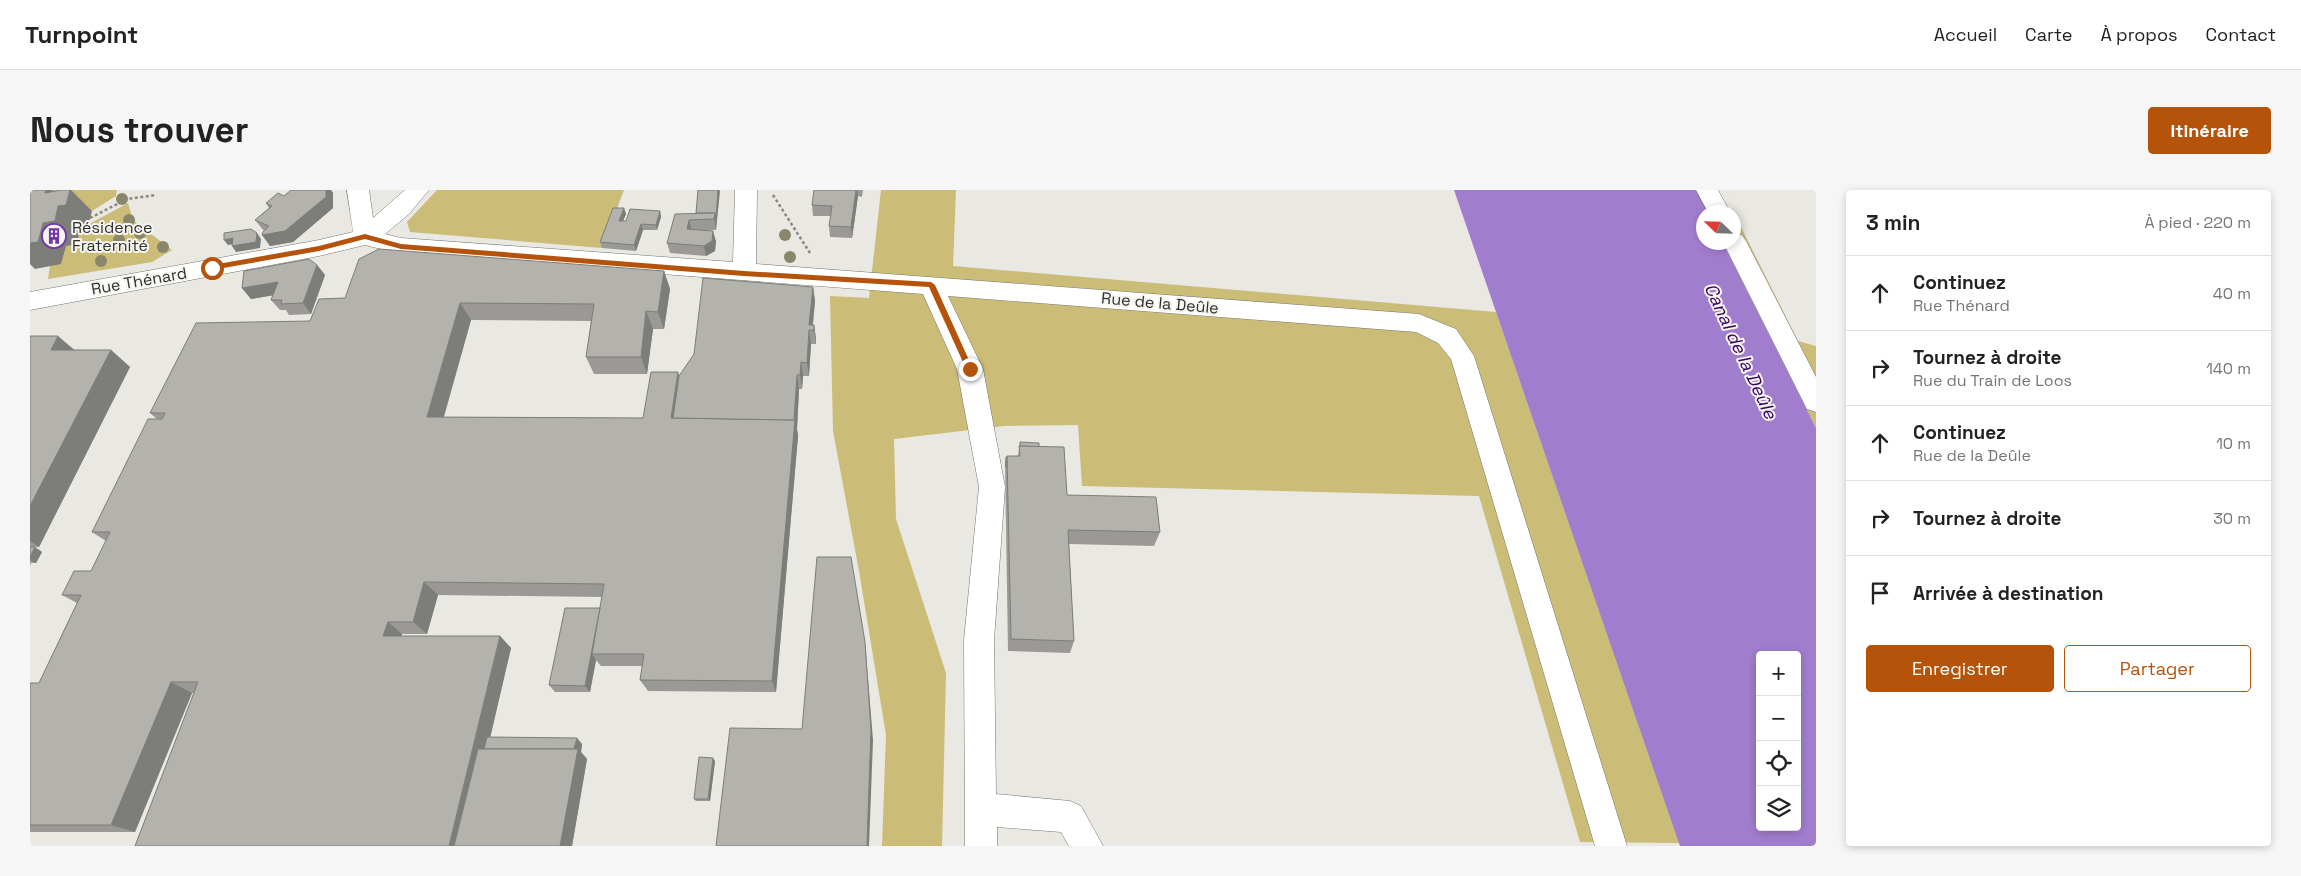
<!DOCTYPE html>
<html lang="fr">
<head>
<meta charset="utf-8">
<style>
	:root { --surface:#fff; --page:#f6f6f6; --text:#222; --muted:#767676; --line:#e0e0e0; --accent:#b45309 }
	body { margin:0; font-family:"Space Grotesk",sans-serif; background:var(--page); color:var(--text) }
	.controls { position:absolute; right:15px; bottom:15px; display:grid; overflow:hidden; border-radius:5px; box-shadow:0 2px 8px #0003 }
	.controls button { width:45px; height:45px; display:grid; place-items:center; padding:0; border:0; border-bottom:1px solid var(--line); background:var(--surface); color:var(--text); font:25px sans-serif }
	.compass { position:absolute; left:1666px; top:15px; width:45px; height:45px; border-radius:50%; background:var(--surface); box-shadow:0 2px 8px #0003; rotate:293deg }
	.stop { position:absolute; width:15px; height:15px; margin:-11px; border:4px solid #b45309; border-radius:50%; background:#fff }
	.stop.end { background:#b45309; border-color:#fff; box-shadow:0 1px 5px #0008 }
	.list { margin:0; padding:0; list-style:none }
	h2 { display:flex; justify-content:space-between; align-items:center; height:65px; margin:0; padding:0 20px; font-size:21px }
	h2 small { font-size:16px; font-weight:400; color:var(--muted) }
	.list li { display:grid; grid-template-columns:32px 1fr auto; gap:15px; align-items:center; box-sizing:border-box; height:75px; padding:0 20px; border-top:1px solid var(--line) }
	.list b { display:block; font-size:19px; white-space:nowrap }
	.list p { margin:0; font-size:16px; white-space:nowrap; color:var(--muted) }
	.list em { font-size:16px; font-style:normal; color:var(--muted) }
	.actions { display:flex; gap:10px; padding:15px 20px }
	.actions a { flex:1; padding:11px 0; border:1px solid var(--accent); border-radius:5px; text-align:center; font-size:18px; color:var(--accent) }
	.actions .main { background:var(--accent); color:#fff }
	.icon { flex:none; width:28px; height:28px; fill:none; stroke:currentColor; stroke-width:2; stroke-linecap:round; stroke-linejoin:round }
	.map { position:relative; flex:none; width:1786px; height:656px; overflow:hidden; border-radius:5px }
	header { display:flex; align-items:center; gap:30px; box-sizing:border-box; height:70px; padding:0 25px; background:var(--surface); border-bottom:1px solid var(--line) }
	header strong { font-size:24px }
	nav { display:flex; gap:28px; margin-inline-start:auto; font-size:18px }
	.intro { display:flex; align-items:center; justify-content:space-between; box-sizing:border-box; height:120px; padding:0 30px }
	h1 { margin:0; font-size:35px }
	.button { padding:12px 22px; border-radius:5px; background:var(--accent); color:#fff; font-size:18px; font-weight:700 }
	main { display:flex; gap:30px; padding:0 30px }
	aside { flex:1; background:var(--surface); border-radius:5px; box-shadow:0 2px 8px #0003 }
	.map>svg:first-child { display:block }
	.green { fill:#cbbc78 }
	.water { fill:#a17dce; fill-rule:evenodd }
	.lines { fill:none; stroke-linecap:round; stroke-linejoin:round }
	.minor-casing { stroke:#767570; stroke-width:1 }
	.path { stroke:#898884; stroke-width:2.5; stroke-dasharray:3 2.5; stroke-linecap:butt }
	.minor { fill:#fff; fill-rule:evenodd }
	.tree { fill:#8a866b }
	.wall { fill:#9a9995 }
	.shaded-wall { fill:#7d7d79 }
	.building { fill:#b3b2ad; stroke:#7d7d79 }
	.route { fill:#b45309 }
	.labels { text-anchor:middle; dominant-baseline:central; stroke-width:4; stroke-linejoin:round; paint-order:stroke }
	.poi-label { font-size:16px; fill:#302f2d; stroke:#f6f5ef; text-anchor:start }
	.street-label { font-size:16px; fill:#302f2d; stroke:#f6f5ef }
	.water-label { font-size:18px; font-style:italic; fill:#3b0065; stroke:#f6f5ef }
</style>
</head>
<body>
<header>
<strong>Turnpoint</strong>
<nav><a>Accueil</a><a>Carte</a><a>À propos</a><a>Contact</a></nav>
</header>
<div class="intro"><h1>Nous trouver</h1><a class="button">Itinéraire</a></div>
<main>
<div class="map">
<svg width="1786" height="656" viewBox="0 0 1786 656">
	<rect width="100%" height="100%" fill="#e9e8e2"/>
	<!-- green -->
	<g class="green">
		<path d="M0,0H87L86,6L62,21Z"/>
		<path d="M407,0H594L572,58L380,42L377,32Z"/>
		<path d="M851,0H926L923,76L1466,122L1650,653L1550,652L1449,306L1052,296L1048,235L974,236L864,249L866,329L916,483L912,656H852L856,545L829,381L803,241L800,106L839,108Z"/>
		<path d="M98,13L103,30L142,60L122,72L18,89L20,76L36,56L47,53L50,39Z"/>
		<path d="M1704,23L1768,151L1786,156V238L1693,53L1704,52Z"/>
	</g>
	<!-- water -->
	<path class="water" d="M1424,0H1667L1678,22H1674V52L1693,53L1786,238V656H1650ZM1730,465H1767V637H1730Z"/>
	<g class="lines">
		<defs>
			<g id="minor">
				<path d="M317,0H339L343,28L375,0H399L379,24L355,44L371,48L703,72L705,0H727L726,74L1389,124L1426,139L1444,166L1597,656H1565L1421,169L1408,153L1386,142L918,106L953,179L975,297L964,450L966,604L1040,611L1051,616L1073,656H1039L1031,642L967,637V656H935L934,450L949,297L927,179L893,104L371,64L335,55L289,66L0,120V102L289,50L323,42Z"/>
				<path d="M1666,0H1688L1700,22H1678Z"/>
				<path d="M1704,43L1712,45L1716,51L1786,187V222L1777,219L1693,52H1704Z"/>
			</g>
		</defs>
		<!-- minor casing -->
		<use href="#minor" class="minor-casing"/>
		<!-- path -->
		<g class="path">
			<path d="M743,5L780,63"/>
			<path d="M60,28L97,9L126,5"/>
		</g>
		<!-- minor -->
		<use href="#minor" class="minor"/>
	</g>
	<!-- trees -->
	<g class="tree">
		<circle cx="92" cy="9" r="6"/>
		<circle cx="99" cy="30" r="6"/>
		<circle cx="110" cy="43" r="6"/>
		<circle cx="755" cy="45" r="6"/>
		<circle cx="89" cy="50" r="6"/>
		<circle cx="133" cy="57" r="6"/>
		<circle cx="760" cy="67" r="6"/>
		<circle cx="71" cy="71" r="6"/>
	</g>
	<!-- wall -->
	<g class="wall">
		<path d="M261,0H301L303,3V18L263,52L240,56L234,41L225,30L239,18L236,13L254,6Z"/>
		<path d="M668,0H689L686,40H676L686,51L685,61L676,66L640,63L637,53L666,23Z"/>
		<path d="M784,0H833L832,7L828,6L822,48L800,47L799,36L801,26H783L782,15Z"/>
		<path d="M594,18L596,24L593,31H596L630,21L631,27L627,40H613L606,61L572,58L570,52Z"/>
		<path d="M287,75L295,85L281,124L259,125L256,120H250L241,110L243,105L221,109L212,98Z"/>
		<path d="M634,81L640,99L634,139H623L617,184H564L556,167L561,131L441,130L414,227L613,228L649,186L783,97L785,111L783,135H784L786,149V154H781L779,186H773L772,199H769L767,239L768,246L746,502L618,501L610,490L612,476H571L566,470L560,502H525L519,495L570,418L572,407L408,405L397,444H372L371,446H470L481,458L460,547L552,554L551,562L557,569L542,656H105L164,503H162L105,642H0V493H9L47,413L32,405L61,381L76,351L62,342L127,229L120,223L280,131L315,108Z"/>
		<path d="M0,146L44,160H81L100,177L9,357H4L12,362L6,373H1L0,376Z"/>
		<path d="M990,252L1009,257L1037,305L1130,342L1124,356L1039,354L1044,451L1040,463L978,461L975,271L976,267L988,266Z"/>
		<path d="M685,571L680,611H666L664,609Z"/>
	</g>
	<!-- shaded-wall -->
	<g class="shaded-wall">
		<path d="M16,0H22L36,15L40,0H41L62,21L58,37L50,39L47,54L36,56L31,74L5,79L0,74V53Z"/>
		<path d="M296,0H301L303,3V18L263,52L240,56L232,45Z"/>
		<path d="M688,0H689L690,1L686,40L684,29Z"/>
		<path d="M826,0H827L828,6L822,48L821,37Z"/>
		<path d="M594,18L596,24L591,36L589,31Z"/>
		<path d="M630,21L631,27L627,40L626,35Z"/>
		<path d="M659,30L662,41L657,39Z"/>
		<path d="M611,34L613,40L606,61L604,55Z"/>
		<path d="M683,41L686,51L685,61L676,66L674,56Z"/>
		<path d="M227,43L231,49L230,58L206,62L202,56Z"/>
		<path d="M203,48L208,53L198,55L194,50Z"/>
		<path d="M287,75L295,85L281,124L273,113Z"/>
		<path d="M634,81L640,99L634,139L628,122Z"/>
		<path d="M248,92L257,103L221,109L212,98Z"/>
		<path d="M783,97L785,111L782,140L779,135Z"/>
		<path d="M430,113L441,130L409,243L397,227Z"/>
		<path d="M616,121L623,139L617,184L611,167Z"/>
		<path d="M784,135L786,149V154L784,140Z"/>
		<path d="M779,140L781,154L779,186L777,173Z"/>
		<path d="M28,146L48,163L21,160Z"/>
		<path d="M81,160L100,177L9,357L0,351V316Z"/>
		<path d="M771,172L773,186L772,199L770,185Z"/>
		<path d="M648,182L654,199L649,231L641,228Z"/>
		<path d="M767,185L769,199L767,239L768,246L746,502L742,491Z"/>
		<path d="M5,357L12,362L6,373L0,370V367Z"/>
		<path d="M394,392L408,405L397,444L383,432Z"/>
		<path d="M570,418L562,464L566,470L560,502L555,496Z"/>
		<path d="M358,432L372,444L368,459L353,446Z"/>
		<path d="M470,446L481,458L435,656H419Z"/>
		<path d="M835,452L843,550L839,656H837Z"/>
		<path d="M141,492L162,503L105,642L81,635Z"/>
		<path d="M547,548L552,554L551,562L557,569L542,656H530L543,564Z"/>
		<path d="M683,568L685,571L680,611L678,609Z"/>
	</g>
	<!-- building -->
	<g class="building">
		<path d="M0,0H16L15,3L31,0H40L36,15L28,16L25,31L13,33L8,52L0,53Z"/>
		<path d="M261,0H296V7L255,41L232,45L233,42L239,36L225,30L242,16L236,13L248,3L254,6Z"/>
		<path d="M668,0H688L686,28L685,23H666Z"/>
		<path d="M784,0H826L821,37L799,36L802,16L782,15Z"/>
		<path d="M583,18H594L589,31H596L600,19L630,21L626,35L611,34L604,55L570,52Z"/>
		<path d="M685,23L684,29L659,30L657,39L683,41L682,51L674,56L637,53L645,24Z"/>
		<path d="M221,39L227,43L226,52L202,56L203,48L194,50V43Z"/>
		<path d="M349,59L634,81L628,122L616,121L611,167H556L564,114L430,113L397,227L613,228L621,182H648L641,228L765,230L742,491L610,490L614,464H562L574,394L394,392L383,432H358L353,446H470L419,656H105L168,492H141L81,635H0V493H9L51,405H32L44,381H61L80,342H62L118,229H132L135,223H120L166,133L280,131L289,109L315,108L329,69Z"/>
		<path d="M279,69L287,75L273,113L251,114L252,110H241L248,92L212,98L214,81Z"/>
		<path d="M673,88L783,97L779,135H784V140H779L777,173L771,172L770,185H767L764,230L643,228L649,186L664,164Z"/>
		<path d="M0,146H28L21,160H81L0,316Z"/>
		<path d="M990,252L1009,253V257L990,256Z"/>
		<path d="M989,256L1034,257L1037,305L1126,307L1130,342L1038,340L1044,451L981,449L977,266H990Z"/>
		<path d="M976,267H977L976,277Z"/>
		<path d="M0,357H5L0,367Z"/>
		<path d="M787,367H821L835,452L841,540L837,656H686L700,538L772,539Z"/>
		<path d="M535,418H570L555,496L519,495Z"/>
		<path d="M457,547L547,548L544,559H454Z"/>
		<path d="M448,559H548L530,656H424Z"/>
		<path d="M669,567L683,568L678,609H664Z"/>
	</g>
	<!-- route -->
	<path class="route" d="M335,44L371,54L714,81L901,92L905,95L943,179L942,181H937L899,97L714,86L371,59L335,49L289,61L182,80L179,78L182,75L289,56Z"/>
	<!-- icons -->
	<defs>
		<symbol id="building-ring" viewBox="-11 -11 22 22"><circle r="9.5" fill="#f6f5ef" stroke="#7136ab" stroke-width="1.5"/><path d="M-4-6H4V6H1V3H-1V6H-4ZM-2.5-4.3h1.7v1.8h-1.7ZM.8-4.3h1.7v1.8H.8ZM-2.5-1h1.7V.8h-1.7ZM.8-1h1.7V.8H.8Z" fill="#7136ab"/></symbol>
	</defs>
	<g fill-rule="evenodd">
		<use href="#building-ring" x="10" y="32" width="28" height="28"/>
	</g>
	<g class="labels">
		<!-- poi labels -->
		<g class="poi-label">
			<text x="42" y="37">Résidence<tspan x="42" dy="18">Fraternité</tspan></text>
		</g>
		<!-- street labels -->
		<g class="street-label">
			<text transform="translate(109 91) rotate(-10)">Rue Thénard</text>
			<text transform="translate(1130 113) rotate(5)">Rue de la Deûle</text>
		</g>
		<!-- water labels -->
		<g class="water-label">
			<text transform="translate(1711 161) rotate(65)">Canal de la Deûle</text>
		</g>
	</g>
</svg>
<div class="controls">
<button>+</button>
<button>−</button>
<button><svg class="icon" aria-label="locate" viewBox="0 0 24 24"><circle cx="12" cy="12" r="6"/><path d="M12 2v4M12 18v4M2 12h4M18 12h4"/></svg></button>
<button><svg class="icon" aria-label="layers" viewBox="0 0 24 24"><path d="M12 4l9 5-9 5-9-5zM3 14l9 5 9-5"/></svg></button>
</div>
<svg class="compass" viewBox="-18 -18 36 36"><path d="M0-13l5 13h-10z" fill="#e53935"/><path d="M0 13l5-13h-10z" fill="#767676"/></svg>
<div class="stop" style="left:182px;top:78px"></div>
<div class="stop end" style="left:940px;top:179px"></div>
</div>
<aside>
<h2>3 min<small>À pied · 220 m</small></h2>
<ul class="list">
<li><svg class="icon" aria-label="ahead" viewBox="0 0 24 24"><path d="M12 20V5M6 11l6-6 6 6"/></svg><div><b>Continuez</b><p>Rue Thénard</p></div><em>40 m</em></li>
<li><svg class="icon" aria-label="right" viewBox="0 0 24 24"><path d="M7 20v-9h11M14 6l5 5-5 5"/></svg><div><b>Tournez à droite</b><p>Rue du Train de Loos</p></div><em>140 m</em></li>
<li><svg class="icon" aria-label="ahead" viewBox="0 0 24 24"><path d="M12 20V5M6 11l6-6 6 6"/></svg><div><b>Continuez</b><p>Rue de la Deûle</p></div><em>10 m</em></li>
<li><svg class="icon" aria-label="right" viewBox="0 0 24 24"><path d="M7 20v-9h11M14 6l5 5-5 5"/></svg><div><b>Tournez à droite</b></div><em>30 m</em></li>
<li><svg class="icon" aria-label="arrive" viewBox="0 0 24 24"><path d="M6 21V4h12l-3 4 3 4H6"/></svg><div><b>Arrivée à destination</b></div></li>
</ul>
<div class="actions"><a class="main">Enregistrer</a><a>Partager</a></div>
</aside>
</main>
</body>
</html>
